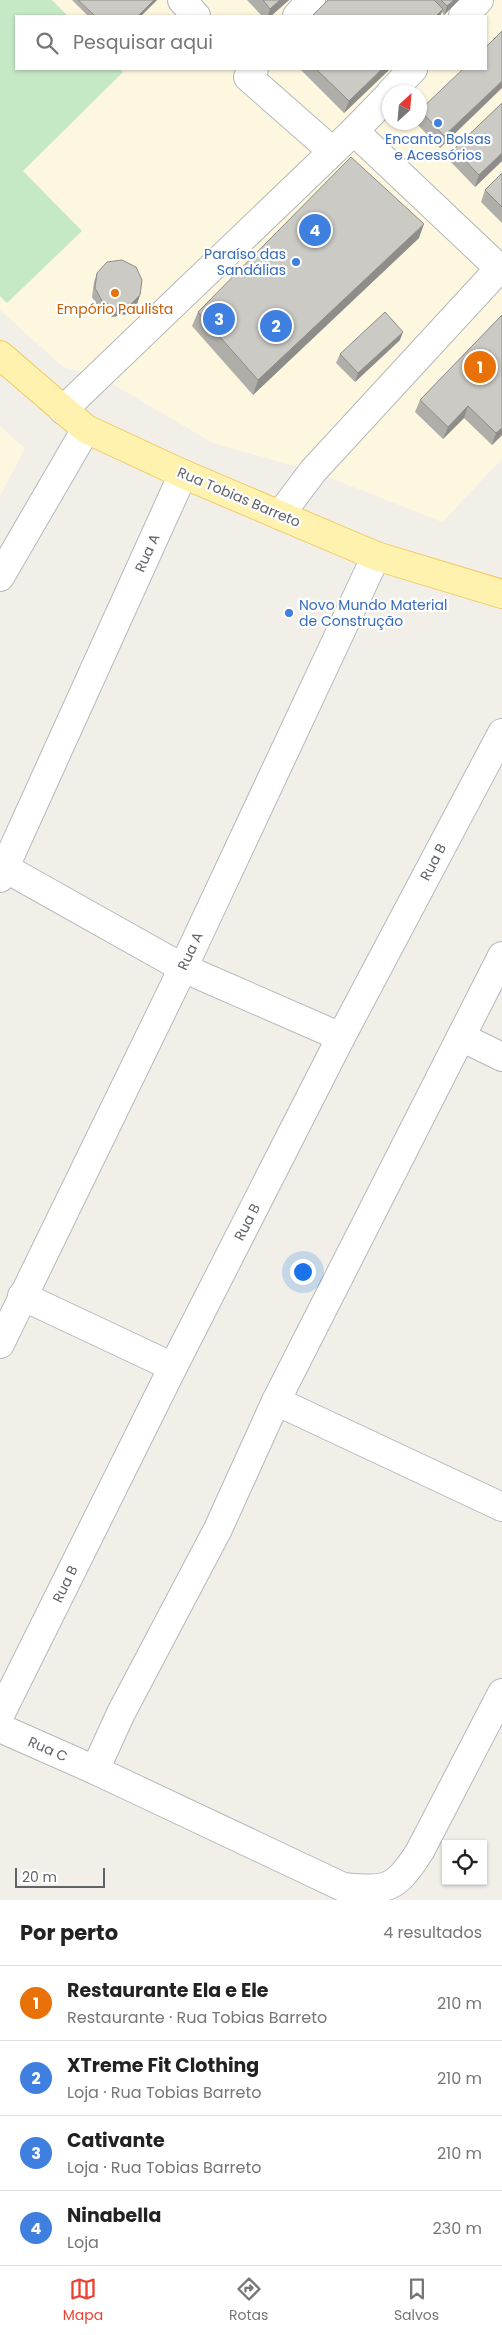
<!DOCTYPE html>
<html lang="pt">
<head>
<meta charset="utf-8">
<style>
	:root { --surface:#fff; --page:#f6f6f6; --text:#222; --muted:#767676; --line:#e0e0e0; --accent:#ea4335 }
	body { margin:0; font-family:Poppins,sans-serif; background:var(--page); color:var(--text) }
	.controls { position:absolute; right:15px; bottom:15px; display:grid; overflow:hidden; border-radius:0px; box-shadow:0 1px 4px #0004 }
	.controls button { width:45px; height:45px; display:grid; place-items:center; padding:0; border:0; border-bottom:1px solid var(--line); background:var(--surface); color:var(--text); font:25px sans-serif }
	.compass { position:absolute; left:382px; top:85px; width:45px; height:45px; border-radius:50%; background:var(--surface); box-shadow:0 1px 4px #0004; rotate:26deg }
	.scale { position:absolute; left:15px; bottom:12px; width:90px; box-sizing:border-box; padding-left:5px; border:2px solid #5f6368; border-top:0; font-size:14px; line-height:18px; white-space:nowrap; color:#5f6368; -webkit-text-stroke:4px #fff; paint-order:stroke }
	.you { position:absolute; left:302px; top:1271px; width:18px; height:18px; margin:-12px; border:4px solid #fff; border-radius:50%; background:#1a73e8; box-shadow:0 0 0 8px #1a73e833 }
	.badge { display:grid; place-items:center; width:32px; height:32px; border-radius:50%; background:var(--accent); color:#fff; font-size:16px; font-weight:700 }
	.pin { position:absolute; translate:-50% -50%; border:2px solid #fff; box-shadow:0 1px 5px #0006 }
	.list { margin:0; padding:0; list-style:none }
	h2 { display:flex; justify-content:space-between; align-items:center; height:65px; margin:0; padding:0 20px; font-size:21px }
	h2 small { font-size:16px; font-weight:400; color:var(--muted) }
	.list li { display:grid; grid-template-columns:32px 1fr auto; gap:15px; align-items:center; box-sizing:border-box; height:75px; padding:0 20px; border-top:1px solid var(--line) }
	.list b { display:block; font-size:19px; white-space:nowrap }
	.list p { margin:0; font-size:16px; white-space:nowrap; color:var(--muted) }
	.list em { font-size:16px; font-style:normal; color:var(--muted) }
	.icon { flex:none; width:28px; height:28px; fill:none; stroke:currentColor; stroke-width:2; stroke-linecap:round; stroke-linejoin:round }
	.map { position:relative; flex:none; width:502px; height:1900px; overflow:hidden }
	.search { position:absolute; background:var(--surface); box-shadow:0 1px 4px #0004; left:15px; right:15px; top:15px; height:55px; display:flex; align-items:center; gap:12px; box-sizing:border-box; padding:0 18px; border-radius:0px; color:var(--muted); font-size:19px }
	.sheet { height:365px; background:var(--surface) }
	nav { display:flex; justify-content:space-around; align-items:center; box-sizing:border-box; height:70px; border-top:1px solid var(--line); background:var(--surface); font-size:14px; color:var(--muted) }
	nav a { display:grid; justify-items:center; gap:2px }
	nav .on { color:var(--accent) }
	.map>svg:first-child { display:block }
	.commercial { fill:#fef7e0; fill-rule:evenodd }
	.green { fill:#c5e8c5 }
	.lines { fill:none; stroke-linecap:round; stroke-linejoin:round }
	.minor-casing { stroke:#b5b8bc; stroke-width:30 }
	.major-casing { stroke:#f2c960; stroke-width:30 }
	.minor { stroke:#fff; stroke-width:28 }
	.major { stroke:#fff2af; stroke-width:28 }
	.wall { fill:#afaea9 }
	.shaded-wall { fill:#8f8d8a }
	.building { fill:#cccac5; stroke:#8f8d8a }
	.shop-dot { fill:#3f7fe0; stroke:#fff; stroke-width:2 }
	.food-dot { fill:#e8710a; stroke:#fff; stroke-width:2 }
	.labels { text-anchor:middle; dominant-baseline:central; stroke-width:4.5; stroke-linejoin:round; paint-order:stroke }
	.shop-label { font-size:14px; fill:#366cbe; stroke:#fff }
	.food-label { font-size:14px; fill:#c56008; stroke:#fff }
	.street-label { font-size:14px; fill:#5f6368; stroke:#fff }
</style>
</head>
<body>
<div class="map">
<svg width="502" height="1900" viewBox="0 0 502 1900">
	<rect width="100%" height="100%" fill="#f1efe8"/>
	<!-- commercial -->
	<g class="commercial">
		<path d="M0,0H502V459L442,522L313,471L213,443L99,376L63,367L0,310ZM16,16H486V69H16ZM390,92H420V122H390Z"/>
		<path d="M0,426L25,448L0,496Z"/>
	</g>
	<!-- green -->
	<path class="green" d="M0,0H52L68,16H16V69H120L123,72L23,171L82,231L7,303L0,296Z"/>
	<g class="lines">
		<defs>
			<g id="minor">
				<path d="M182,0L196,16"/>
				<path d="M297,16L311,0"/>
				<path d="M463,16L479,0"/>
				<path d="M254,69L248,77L332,151"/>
				<path d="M391,92L413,69"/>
				<path d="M354,131L502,271"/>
				<path d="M63,410L354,131L390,94"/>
				<path d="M280,515L313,471L499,269"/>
				<path d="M0,577L86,429"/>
				<path d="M5,868L183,968L341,1037"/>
				<path d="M0,878L183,474"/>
				<path d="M461,1037L502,1057"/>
				<path d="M22,1296L173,1367"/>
				<path d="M0,1344L183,968L376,556"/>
				<path d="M276,1401L502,1507"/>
				<path d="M0,1715L173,1367L341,1037L502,733"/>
				<path d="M0,1728L95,1770L343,1887C388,1891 395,1890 420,1851L502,1693"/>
				<path d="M95,1770L121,1713L218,1529L276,1401L502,956"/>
			</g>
			<path id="major" d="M0,355L86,429L183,474L376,556L502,594"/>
		</defs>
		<!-- minor casing -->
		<use href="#minor" class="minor-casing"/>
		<!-- major casing -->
		<use href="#major" class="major-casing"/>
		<!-- minor -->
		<use href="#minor" class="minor"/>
		<!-- major -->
		<use href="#major" class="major"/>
	</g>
	<!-- wall -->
	<g class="wall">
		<path d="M72,0H157L141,16H88Z"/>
		<path d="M247,0H289L271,16H262Z"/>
		<path d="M328,0H459L444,15L442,12L440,16H312Z"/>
		<path d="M300,69H390L344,113Z"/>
		<path d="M486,69L440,148L415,122H420V111Z"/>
		<path d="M502,103V161L475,187L450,161L454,149Z"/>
		<path d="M502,173V223L481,202L485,190Z"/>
		<path d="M419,238L253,395L192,326L198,312Z"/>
		<path d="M97,273L140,295L137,304L127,314L112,317L99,309L92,297L94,282Z"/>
		<path d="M502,315V435L492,445L464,418L443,439L415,412L420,400Z"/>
		<path d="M400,340L355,382L336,363L340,354Z"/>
	</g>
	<!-- shaded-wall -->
	<g class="shaded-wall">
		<path d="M154,0H157L141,16H138Z"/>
		<path d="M280,0H289L271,16H268L270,9Z"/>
		<path d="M454,0H459L444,15L447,6Z"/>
		<path d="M443,9L440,16H436Z"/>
		<path d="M382,69H390L344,113L349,101Z"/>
		<path d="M502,81V88L440,148L444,136Z"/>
		<path d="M502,153V161L475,187L479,175Z"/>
		<path d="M424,224L419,238L253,395L258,380Z"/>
		<path d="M140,295L137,304L127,314L112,317L115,308Z"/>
		<path d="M403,332L400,340L355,382L358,373Z"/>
		<path d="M468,406L464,418L443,439L448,427Z"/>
		<path d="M502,428V435L492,445L496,433Z"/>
	</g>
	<!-- building -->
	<g class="building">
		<path d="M78,0H154L138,16H95Z"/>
		<path d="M263,0H280L270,9Z"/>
		<path d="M328,0H434L443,9L436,16H312Z"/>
		<path d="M441,0H454L447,6Z"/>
		<path d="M502,31V81L444,136L420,110L463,69H486V47Z"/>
		<path d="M316,69H382L349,101Z"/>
		<path d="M502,103V153L479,175L454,149Z"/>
		<path d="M351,157L424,224L258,380L198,312Z"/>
		<path d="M502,173V207L485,190Z"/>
		<path d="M122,260L136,267L142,280L140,295L130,305L115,308L102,301L95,288L97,273L107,262Z"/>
		<path d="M385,312L403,332L358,373L340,354Z"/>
		<path d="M502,315V428L496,433L468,406L448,427L420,400Z"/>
	</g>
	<!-- markers -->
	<g class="shop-dot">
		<circle cx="438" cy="123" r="5"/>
		<circle cx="296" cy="262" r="5"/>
		<circle cx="289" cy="613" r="5"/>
	</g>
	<circle class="food-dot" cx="115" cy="293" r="5"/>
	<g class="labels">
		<!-- shop labels -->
		<g class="shop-label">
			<text x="438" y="139">Encanto Bolsas<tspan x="438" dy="16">e Acessórios</tspan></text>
			<text x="286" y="254" text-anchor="end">Paraíso das<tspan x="286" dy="16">Sandálias</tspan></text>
			<text x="299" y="605" text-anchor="start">Novo Mundo Material<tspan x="299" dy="16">de Construção</tspan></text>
		</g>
		<!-- food labels -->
		<g class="food-label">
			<text x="115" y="309">Empório Paulista</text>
		</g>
		<!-- street labels -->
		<g class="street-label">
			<text transform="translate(239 497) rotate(23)">Rua Tobias Barreto</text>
			<text transform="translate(147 553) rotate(-66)">Rua A</text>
			<text transform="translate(433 862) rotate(-62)">Rua B</text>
			<text transform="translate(190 951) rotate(-65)">Rua A</text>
			<text transform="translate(247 1222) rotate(-63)">Rua B</text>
			<text transform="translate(65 1584) rotate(-64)">Rua B</text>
			<text transform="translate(48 1749) rotate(24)">Rua C</text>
		</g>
	</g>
</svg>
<div class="controls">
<button><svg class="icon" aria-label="locate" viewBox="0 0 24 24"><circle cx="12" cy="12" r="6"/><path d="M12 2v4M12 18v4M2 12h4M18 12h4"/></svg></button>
</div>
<svg class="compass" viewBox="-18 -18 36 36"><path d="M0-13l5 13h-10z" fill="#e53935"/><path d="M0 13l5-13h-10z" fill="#767676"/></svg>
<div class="scale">20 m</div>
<div class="you"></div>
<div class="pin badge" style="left:480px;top:367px;background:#e8710a">1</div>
<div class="pin badge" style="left:276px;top:326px;background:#3f7fe0">2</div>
<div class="pin badge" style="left:219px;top:319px;background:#3f7fe0">3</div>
<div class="pin badge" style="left:315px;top:230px;background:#3f7fe0">4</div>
<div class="search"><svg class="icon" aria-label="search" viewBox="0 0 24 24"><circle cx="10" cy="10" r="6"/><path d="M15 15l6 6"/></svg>Pesquisar aqui</div>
</div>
<section class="sheet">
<h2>Por perto<small>4 resultados</small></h2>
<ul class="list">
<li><span class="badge" style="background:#e8710a">1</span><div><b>Restaurante Ela e Ele</b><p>Restaurante · Rua Tobias Barreto</p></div><em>210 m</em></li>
<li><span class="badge" style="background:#3f7fe0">2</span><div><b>XTreme Fit Clothing</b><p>Loja · Rua Tobias Barreto</p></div><em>210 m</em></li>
<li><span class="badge" style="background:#3f7fe0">3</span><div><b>Cativante</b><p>Loja · Rua Tobias Barreto</p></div><em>210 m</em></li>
<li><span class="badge" style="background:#3f7fe0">4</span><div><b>Ninabella</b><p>Loja</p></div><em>230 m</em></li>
</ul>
</section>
<nav>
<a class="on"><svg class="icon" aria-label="map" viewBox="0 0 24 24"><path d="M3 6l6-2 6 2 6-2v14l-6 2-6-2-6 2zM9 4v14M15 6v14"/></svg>Mapa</a>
<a><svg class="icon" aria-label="directions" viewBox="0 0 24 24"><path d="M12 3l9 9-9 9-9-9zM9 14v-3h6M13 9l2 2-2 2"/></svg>Rotas</a>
<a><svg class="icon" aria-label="saved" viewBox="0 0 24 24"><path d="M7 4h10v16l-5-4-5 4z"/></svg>Salvos</a>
</nav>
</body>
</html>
